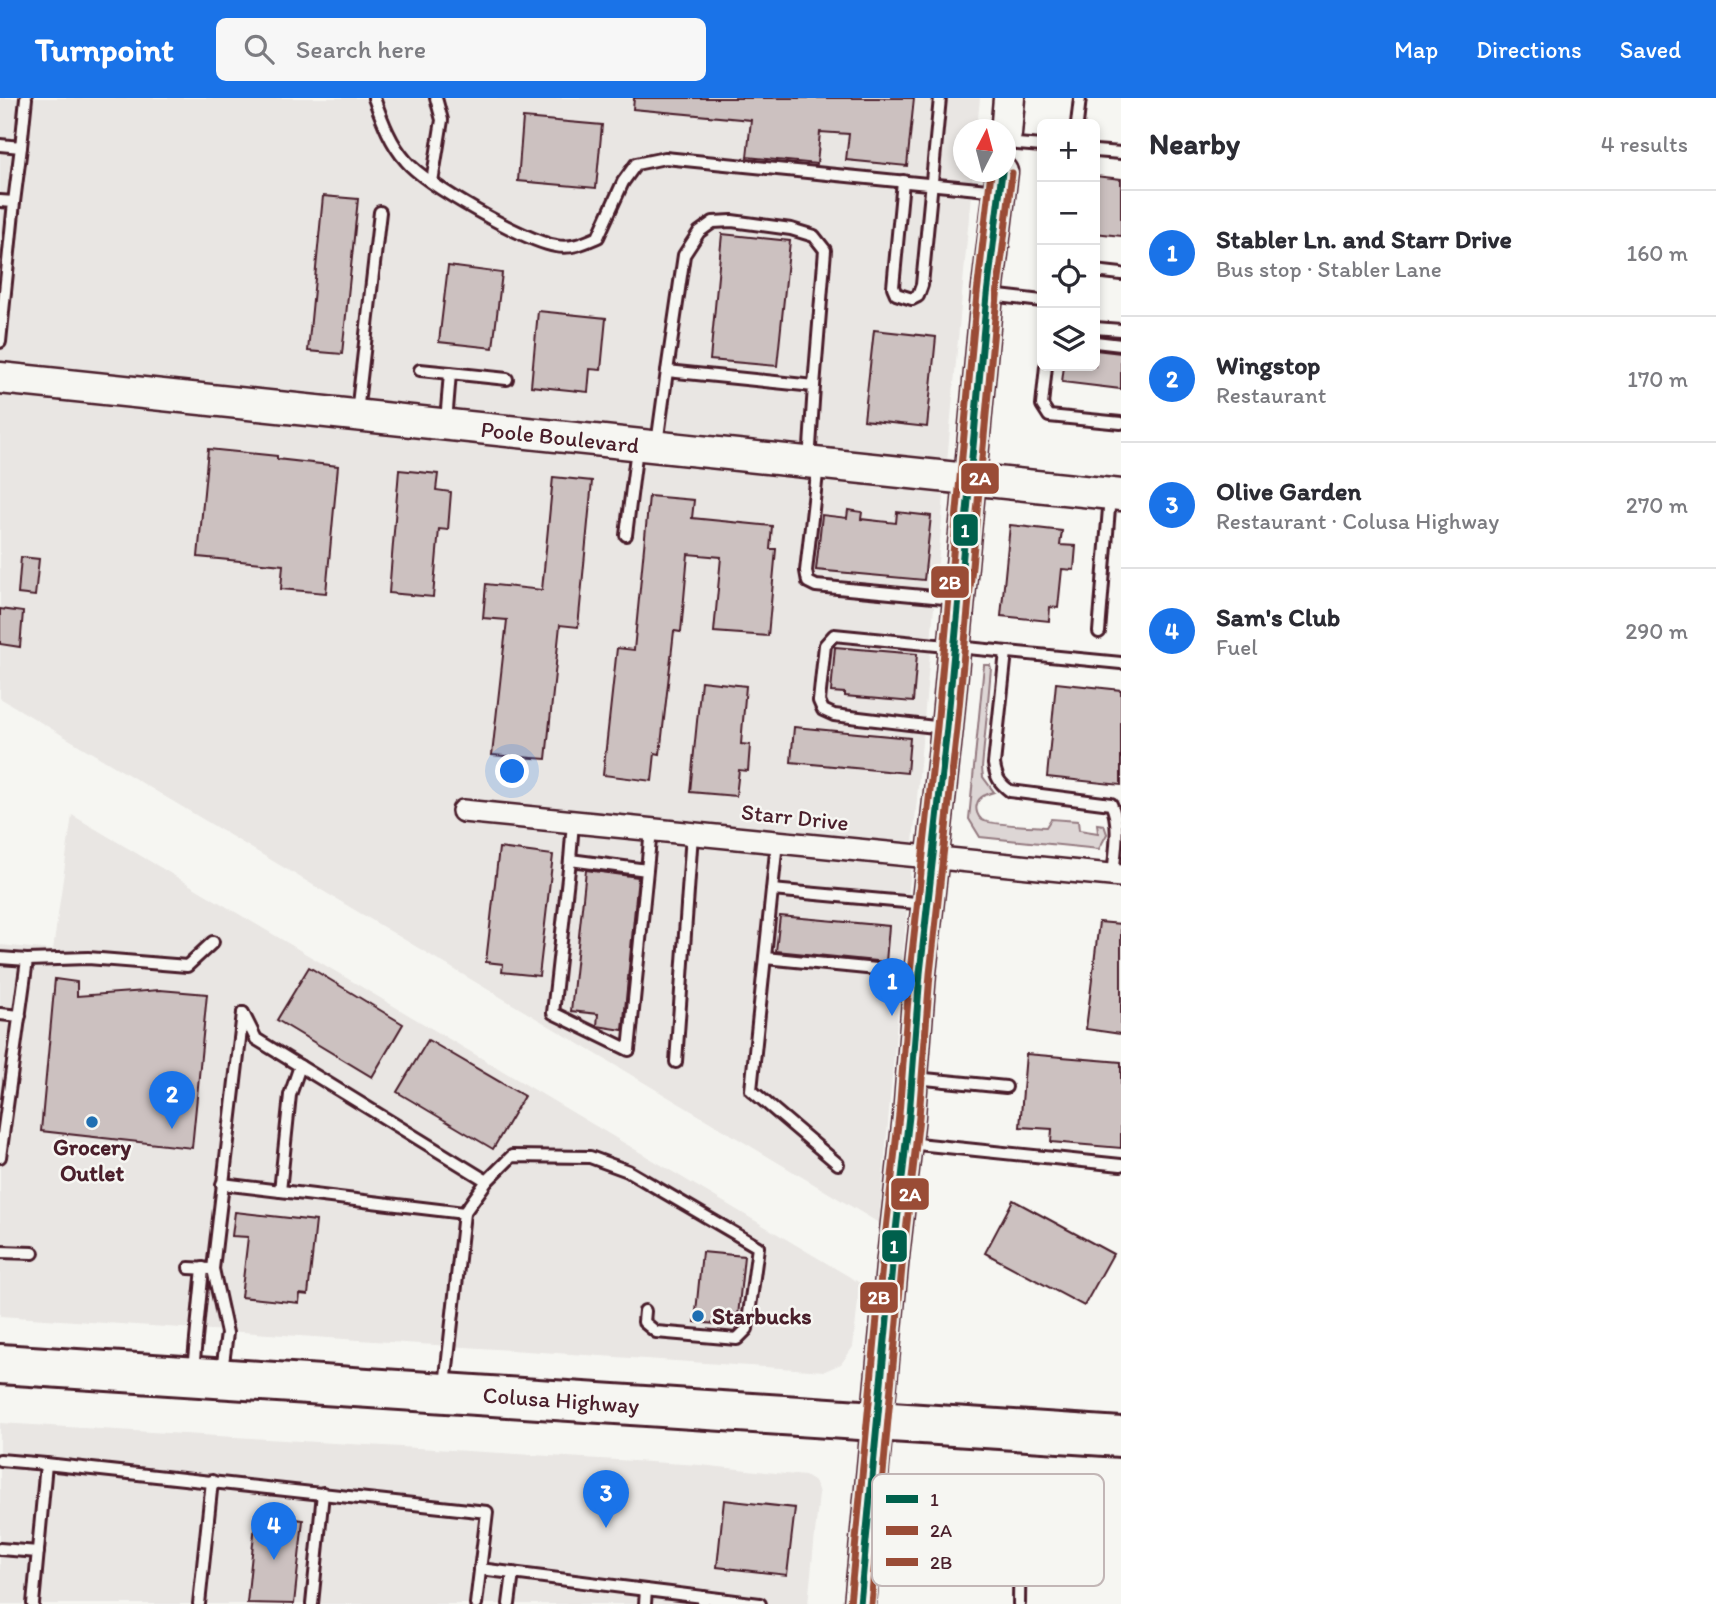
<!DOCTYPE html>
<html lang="en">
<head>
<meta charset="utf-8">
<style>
	:root { --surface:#fff; --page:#f7f7f7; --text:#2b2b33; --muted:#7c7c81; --line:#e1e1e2; --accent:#1a73e8 }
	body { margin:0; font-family:Itim,sans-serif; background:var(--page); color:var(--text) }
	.controls { position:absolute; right:21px; top:21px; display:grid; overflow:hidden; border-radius:10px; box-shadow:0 4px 10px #0003 }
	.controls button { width:63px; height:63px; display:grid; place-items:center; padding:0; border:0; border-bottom:2px solid var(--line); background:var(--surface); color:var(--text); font:35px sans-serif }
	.compass { position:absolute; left:953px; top:21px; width:63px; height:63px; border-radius:50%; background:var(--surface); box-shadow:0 4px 10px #0003; rotate:6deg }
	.you { position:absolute; left:513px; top:674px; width:24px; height:24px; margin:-18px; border:5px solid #fff; border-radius:50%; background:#1a73e8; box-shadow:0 0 0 10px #1a73e833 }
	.badge { display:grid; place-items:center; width:46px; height:46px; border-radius:50%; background:var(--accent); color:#fff; font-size:23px; font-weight:700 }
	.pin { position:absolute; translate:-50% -58px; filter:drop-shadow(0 2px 4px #0008) }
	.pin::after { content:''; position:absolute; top:37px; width:24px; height:21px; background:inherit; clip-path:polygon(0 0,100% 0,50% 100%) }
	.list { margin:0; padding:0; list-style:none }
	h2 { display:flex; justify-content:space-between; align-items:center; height:91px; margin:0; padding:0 28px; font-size:30px }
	h2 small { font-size:23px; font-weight:400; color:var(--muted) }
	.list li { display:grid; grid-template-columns:46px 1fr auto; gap:21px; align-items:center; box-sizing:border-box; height:126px; padding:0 28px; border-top:2px solid var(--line) }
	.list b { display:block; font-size:26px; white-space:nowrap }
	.list p { margin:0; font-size:23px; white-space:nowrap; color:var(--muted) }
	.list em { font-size:23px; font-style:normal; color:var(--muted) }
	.icon { flex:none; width:38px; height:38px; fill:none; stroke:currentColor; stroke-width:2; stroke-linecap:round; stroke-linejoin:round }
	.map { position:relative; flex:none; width:1121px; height:1506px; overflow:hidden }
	header { display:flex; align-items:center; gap:42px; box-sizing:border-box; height:98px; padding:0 35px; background:var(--accent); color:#fff }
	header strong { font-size:33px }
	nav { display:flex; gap:38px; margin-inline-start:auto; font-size:24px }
	.search { width:490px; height:63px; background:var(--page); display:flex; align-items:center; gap:18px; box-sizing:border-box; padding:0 24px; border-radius:10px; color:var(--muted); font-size:26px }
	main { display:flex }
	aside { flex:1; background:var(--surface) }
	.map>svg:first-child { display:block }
	.built { fill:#e9e6e3 }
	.green { fill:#ddd6d5; stroke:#947a80; stroke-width:2 }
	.building { fill:#ccc1c0; stroke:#4a1f2b; stroke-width:2 }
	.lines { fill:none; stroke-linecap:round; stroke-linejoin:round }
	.lane-casing { stroke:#4a1f2b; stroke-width:16 }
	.street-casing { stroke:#4a1f2b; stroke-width:26 }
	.secondary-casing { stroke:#4a1f2b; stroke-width:35 }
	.highway-casing { stroke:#4a1f2b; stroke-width:44 }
	.lane { stroke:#f6f6f2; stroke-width:10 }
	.street { stroke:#f6f6f2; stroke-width:21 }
	.secondary { stroke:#f6f6f2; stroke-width:30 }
	.highway { stroke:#f6f6f2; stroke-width:38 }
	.bus-1-casing { stroke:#f6f6f2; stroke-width:12 }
	.bus-2-casing { stroke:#f6f6f2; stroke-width:12 }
	.bus-3-casing { stroke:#f6f6f2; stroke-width:12 }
	.bus-1 { stroke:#00604c; stroke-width:7 }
	.bus-2 { stroke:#9a4c36; stroke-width:7 }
	.bus-3 { stroke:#9a4c36; stroke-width:7 }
	.poi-dot { fill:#1f6fb2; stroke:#f6f6f2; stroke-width:2.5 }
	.labels { text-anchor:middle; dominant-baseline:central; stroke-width:5; stroke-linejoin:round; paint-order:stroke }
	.street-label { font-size:23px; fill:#4a1f2b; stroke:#f6f6f2 }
	.poi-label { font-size:23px; font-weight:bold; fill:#4a1f2b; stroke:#f6f6f2 }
	.key { fill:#f6f6f2; stroke:#c2b6b6; stroke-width:2 }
	.key-label { font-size:19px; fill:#4a1f2b }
	.line-badge { stroke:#f6f6f2; stroke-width:2.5 }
	.badge-label { font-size:19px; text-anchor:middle; font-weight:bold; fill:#fff }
</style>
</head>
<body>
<header>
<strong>Turnpoint</strong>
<div class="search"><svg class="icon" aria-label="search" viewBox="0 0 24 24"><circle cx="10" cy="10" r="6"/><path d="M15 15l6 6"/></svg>Search here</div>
<nav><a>Map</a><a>Directions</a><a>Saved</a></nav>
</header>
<main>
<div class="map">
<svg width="1121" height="1506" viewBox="0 0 1121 1506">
	<rect width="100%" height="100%" fill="#f6f6f2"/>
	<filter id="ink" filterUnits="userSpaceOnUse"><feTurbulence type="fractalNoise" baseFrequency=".0143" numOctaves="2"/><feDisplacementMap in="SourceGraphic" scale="14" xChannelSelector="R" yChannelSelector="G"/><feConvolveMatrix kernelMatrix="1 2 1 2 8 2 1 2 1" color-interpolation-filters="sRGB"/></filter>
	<g filter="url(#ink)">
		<!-- built -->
		<g class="built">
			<path d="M0,0H980L977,31L964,32V74H973L879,1125L0,600Z"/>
			<path d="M72,717L860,1185L853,1249L841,1266L825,1273L0,1218V847L53,852Z"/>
			<path d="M0,1325L700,1367L805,1378L816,1385L819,1396L808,1506H0Z"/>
		</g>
		<!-- green -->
		<path class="green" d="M984,567H990L991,570L982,670L983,679L994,694C987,696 979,698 977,706C975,712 978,719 982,722C991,727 1033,728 1046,729L1051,721L1078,723L1079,732L1098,735L1097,726L1104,727L1107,736L1099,751L980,739L969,721Z"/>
		<!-- building -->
		<g class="building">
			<path d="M634,0H914L907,68L846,62L849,36L820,34L817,66L747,59L751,22L633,11Z"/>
			<path d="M523,20L602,27L596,90L518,83Z"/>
			<path d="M1095,78L1121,81V138L1095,135Z"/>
			<path d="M323,98L358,101L342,256L308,253Z"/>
			<path d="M722,136L790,143L777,268L710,262Z"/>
			<path d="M448,168L502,175L493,250L439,244Z"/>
			<path d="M538,213L606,220L601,272L590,271L588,294L531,288Z"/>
			<path d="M874,232L936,239L927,329L864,322Z"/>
			<path d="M1095,252L1121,255V291L1062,284L1064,268H1095Z"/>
			<path d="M208,351L277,358V361L338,368L326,495L281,491L283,467L198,459Z"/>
			<path d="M399,372L438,376L436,392L451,394L448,432L439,431L433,499L389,495Z"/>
			<path d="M553,379L592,383L578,529L560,527L546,661L492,657L507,522L483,520L486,486L542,492Z"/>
			<path d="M649,398L694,402L692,420L772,428L770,451H776L768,538L714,534L721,459L688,456L681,534L674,533L660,656L655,655L652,683L603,677L617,550L634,552Z"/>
			<path d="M848,412L862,414L861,421L896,425L897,414L931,418L924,482L816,472L822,417L847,420Z"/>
			<path d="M1010,427L1062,433L1060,447L1076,448L1074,472L1062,471L1058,510L1050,509L1049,523L1001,518Z"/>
			<path d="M21,459L39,461L35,498L18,496Z"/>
			<path d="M0,511L23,514L20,549L0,546Z"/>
			<path d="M835,549L917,556L913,604L845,598V595L831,594Z"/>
			<path d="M701,583L746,588L741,646L750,647L748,673L739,672L736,698L690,694Z"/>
			<path d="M1056,585L1121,592V687L1047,679Z"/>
			<path d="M794,629L910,640L907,675L791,664Z"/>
			<path d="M499,750L553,757L539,878L502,874L503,866L486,864Z"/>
			<path d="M586,772L638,779L623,932L597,928L598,916L571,913Z"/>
			<path d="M780,818L889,828L886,864L776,853Z"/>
			<path d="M1099,824L1121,826V936L1086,931Z"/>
			<path d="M309,869L403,926L372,979L277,922Z"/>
			<path d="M55,881L77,884V898L160,892L207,896L192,1050L41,1033Z"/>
			<path d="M428,942L524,998L493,1051L397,994Z"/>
			<path d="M1026,956L1121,964V1050L1051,1044L1052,1031L1020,1029Z"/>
			<path d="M1013,1102L1113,1156L1084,1208L985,1155Z"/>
			<path d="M235,1114L316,1123L308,1197L300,1196L299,1205L241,1199L248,1139L232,1138Z"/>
			<path d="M702,1154L744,1158L737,1228L695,1224Z"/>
			<path d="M724,1402L795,1410L787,1477L717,1469Z"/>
			<path d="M256,1416L303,1422L294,1506L247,1505Z"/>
		</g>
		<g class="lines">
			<defs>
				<g id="lane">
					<path d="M374,0C382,22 390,45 406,63C426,87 525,143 556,148C571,151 584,145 598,139L623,84L636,66L665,60L998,93"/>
					<path d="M1077,26L1080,0"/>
					<path d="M1006,45L1042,48"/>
					<path d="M0,47L21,49L26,0"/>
					<path d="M1095,53L1121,55"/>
					<path d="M903,83L893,189L896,196L912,201L918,198L922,187L940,0"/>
					<path d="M432,84L442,22L436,0"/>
					<path d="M0,103L14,104L0,244"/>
					<path d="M14,104L21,49"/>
					<path d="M1095,173L1121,176"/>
					<path d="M990,197L1042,203"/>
					<path d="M1095,230L1121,232"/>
					<path d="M1095,244L1121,247"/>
					<path d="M1046,268L1042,307L1049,318L1121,325"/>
					<path d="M420,272L450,275"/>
					<path d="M667,273L684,157L699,134L713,124L732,123L791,131L814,138L825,152L814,288"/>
					<path d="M357,315L380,114"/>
					<path d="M446,324L450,275L507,281"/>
					<path d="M657,346L667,273L814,288L809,364"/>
					<path d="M818,367L806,473L808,484L816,488L955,501"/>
					<path d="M626,437L637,350"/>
					<path d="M1099,534L1110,398"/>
					<path d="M1006,554L994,666C996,679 999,685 1010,693L1111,706C1121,725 1115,755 1113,777"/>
					<path d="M943,630L834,617L823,612L819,603L825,547L834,537L1121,565"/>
					<path d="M777,744L772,792L927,806"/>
					<path d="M570,762L573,724"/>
					<path d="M647,772L570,762L553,915L629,952L651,732"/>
					<path d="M772,792L751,992L838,1066"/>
					<path d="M0,860L27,862L88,860L187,868L213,844"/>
					<path d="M765,860L917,875"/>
					<path d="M243,915L256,941L487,1083"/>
					<path d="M0,916L20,918"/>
					<path d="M676,964L692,736"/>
					<path d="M915,980L1006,989"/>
					<path d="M908,1045L1121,1067"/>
					<path d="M0,1059L27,862"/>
					<path d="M222,1086L464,1115"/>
					<path d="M280,1093L290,997L300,968"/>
					<path d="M0,1154L33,1155"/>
					<path d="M189,1170L210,1171"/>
					<path d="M193,1272L203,1170"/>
					<path d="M222,1273L227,1235L213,1171L243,915"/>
					<path d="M445,1288L464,1115L487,1083L512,1058L590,1059L628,1073L758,1149L747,1231L737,1241L656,1234L644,1224L645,1213"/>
					<path d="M0,1362L46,1366"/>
					<path d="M0,1451L38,1454"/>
					<path d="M480,1471L646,1492L645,1506"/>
					<path d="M646,1492L703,1499V1506"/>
					<path d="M703,1499L760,1506"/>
					<path d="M33,1506L46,1366L487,1414L476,1506"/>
					<path d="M199,1506L212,1383"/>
					<path d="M312,1506L323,1395"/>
					<path d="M509,1506L513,1475"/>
					<path d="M1019,1506L1020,1420"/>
				</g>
				<path id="street" d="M463,713L1121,778"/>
				<g id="secondary">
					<path d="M1006,36L1009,0"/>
					<path d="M0,280L1121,397"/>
					<path d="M860,1506L892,1168L909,1018L920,875L947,630L987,197L1002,74"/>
				</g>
				<path id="highway" d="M0,1266L1121,1339"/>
			</defs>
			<!-- lane casing -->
			<use href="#lane" class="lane-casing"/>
			<!-- street casing -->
			<use href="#street" class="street-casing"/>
			<!-- secondary casing -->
			<use href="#secondary" class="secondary-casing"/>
			<!-- highway casing -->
			<use href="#highway" class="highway-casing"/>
			<!-- lane -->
			<use href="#lane" class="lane"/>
			<!-- street -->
			<use href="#street" class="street"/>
			<!-- secondary -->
			<use href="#secondary" class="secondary"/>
			<!-- highway -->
			<use href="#highway" class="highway"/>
			<defs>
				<path id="bus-1" d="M860,1506L892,1168L909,1018L920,875L947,630L987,197L1002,74"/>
				<path id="bus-2" d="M871,1506L902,1169L919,1019L930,876L957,631L997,198L1012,75"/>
				<path id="bus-3" d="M850,1505L882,1167L899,1017L910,874L937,629L977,196L991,74"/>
			</defs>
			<!-- bus-1 casing -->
			<use href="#bus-1" class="bus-1-casing"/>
			<!-- bus-2 casing -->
			<use href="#bus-2" class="bus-2-casing"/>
			<!-- bus-3 casing -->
			<use href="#bus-3" class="bus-3-casing"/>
			<!-- bus-1 -->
			<use href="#bus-1" class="bus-1"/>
			<!-- bus-2 -->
			<use href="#bus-2" class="bus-2"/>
			<!-- bus-3 -->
			<use href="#bus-3" class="bus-3"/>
		</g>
	</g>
	<!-- markers -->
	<g class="poi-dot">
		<circle cx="92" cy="1024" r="7"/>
		<circle cx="698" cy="1218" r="7"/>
	</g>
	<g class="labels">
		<!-- street labels -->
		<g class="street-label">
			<text transform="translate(560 339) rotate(6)">Poole Boulevard</text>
			<text transform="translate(795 719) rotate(6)">Starr Drive</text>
			<text transform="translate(561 1302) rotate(4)">Colusa Highway</text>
		</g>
		<!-- poi labels -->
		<g class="poi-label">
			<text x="92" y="1049">Grocery<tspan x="92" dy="26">Outlet</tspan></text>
			<text x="712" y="1218" text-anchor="start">Starbucks</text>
		</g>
	</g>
	<!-- legend -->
	<rect x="872" y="1376" width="232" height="112" rx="10" class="key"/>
	<rect x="886" y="1397" width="32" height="8" fill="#00604c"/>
	<rect x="886" y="1428" width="32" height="9" fill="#9a4c36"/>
	<rect x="886" y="1460" width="32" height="8" fill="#9a4c36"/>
	<g class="key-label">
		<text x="930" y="1408">1</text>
		<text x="930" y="1439">2A</text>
		<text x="930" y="1471">2B</text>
	</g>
	<g class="line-badge">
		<rect x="960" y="364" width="40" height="33" rx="7" fill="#9a4c36"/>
		<rect x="952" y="415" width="27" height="34" rx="7" fill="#00604c"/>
		<rect x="930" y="467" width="40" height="34" rx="7" fill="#9a4c36"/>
		<rect x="890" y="1079" width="40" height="34" rx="7" fill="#9a4c36"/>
		<rect x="881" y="1131" width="27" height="34" rx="7" fill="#00604c"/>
		<rect x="859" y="1183" width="40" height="33" rx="7" fill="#9a4c36"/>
	</g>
	<g class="badge-label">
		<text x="980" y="387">2A</text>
		<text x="965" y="439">1</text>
		<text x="950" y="491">2B</text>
		<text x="910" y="1103">2A</text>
		<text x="894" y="1155">1</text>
		<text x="879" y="1206">2B</text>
	</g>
</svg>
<div class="controls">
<button>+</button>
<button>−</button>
<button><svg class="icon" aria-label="locate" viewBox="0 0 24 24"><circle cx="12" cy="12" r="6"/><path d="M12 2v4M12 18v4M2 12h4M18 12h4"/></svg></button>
<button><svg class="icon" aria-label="layers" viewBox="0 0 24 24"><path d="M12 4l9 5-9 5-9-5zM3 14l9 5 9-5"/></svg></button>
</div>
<svg class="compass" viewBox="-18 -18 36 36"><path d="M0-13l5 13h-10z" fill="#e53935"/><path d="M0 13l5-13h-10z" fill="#7c7c81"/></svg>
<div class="you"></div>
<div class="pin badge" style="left:892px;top:918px">1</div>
<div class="pin badge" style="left:172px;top:1031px">2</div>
<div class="pin badge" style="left:606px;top:1430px">3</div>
<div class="pin badge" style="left:274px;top:1462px">4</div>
</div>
<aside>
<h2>Nearby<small>4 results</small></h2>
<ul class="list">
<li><span class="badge">1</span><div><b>Stabler Ln. and Starr Drive</b><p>Bus stop · Stabler Lane</p></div><em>160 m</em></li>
<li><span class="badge">2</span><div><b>Wingstop</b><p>Restaurant</p></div><em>170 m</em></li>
<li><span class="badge">3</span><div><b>Olive Garden</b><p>Restaurant · Colusa Highway</p></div><em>270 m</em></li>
<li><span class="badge">4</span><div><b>Sam's Club</b><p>Fuel</p></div><em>290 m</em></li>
</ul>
</aside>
</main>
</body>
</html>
